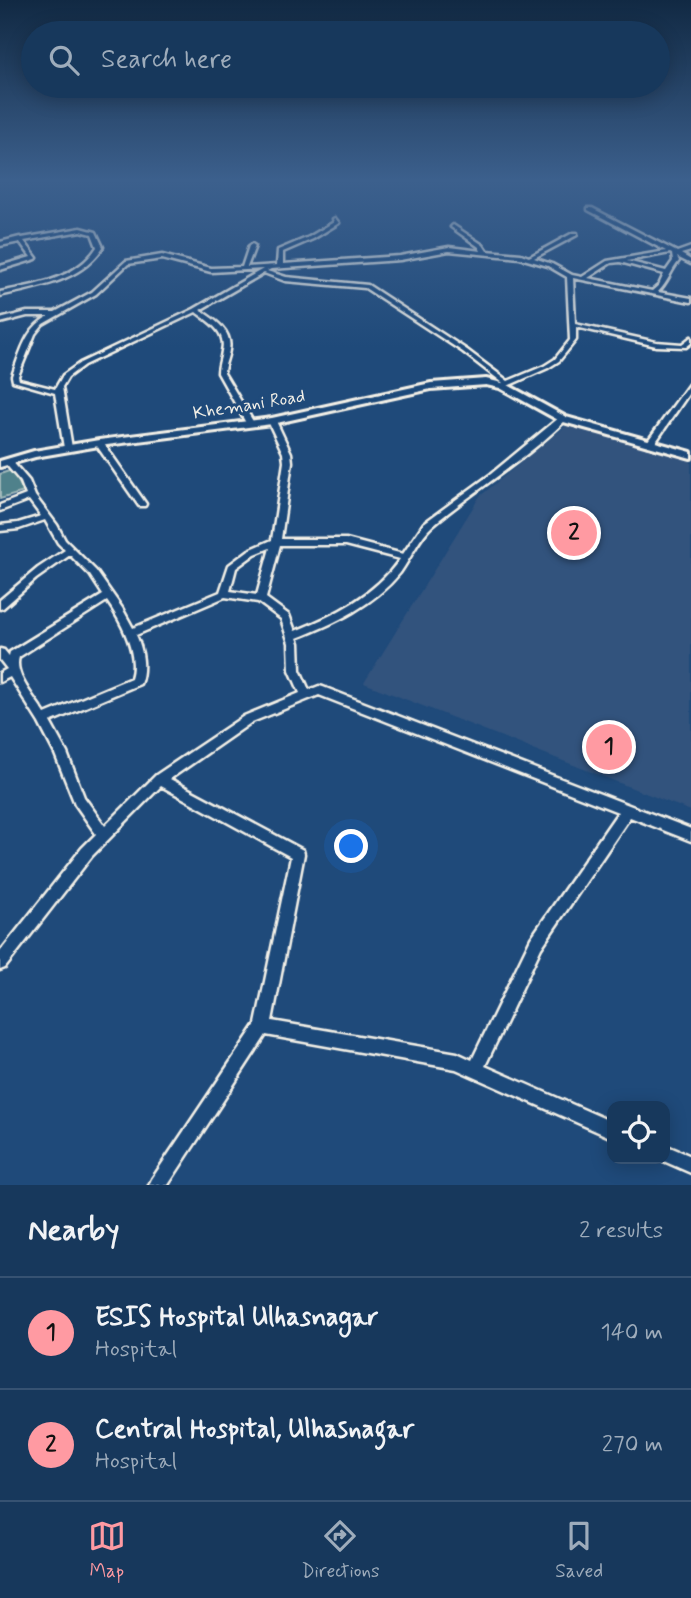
<!DOCTYPE html>
<html lang="en">
<head>
<meta charset="utf-8">
<style>
	:root { --surface:#17385c; --page:#203f62; --text:#f1f3f6; --muted:#9eacbb; --line:#365272; --accent:#ff9aa2 }
	body { margin:0; font-family:Mynerve,sans-serif; background:var(--page); color:var(--text) }
	.controls { position:absolute; right:21px; bottom:21px; display:grid; overflow:hidden; border-radius:14px; box-shadow:0 4px 18px #0003 }
	.controls button { width:63px; height:63px; display:grid; place-items:center; padding:0; border:0; border-bottom:2px solid var(--line); background:var(--surface); color:var(--text); font:35px sans-serif }
	.you { position:absolute; left:352px; top:847px; width:24px; height:24px; margin:-18px; border:5px solid #fff; border-radius:50%; background:#1a73e8; box-shadow:0 0 0 10px #1a73e833 }
	.badge { display:grid; place-items:center; width:46px; height:46px; border-radius:50%; background:var(--accent); color:#111; font-size:23px; font-weight:700 }
	.pin { position:absolute; translate:-50% -50%; border:4px solid #fff; box-shadow:0 2px 7px #0006 }
	.list { margin:0; padding:0; list-style:none }
	h2 { display:flex; justify-content:space-between; align-items:center; height:91px; margin:0; padding:0 28px; font-size:30px }
	h2 small { font-size:23px; font-weight:400; color:var(--muted) }
	.list li { display:grid; grid-template-columns:46px 1fr auto; gap:21px; align-items:center; box-sizing:border-box; height:112px; padding:0 28px; border-top:2px solid var(--line) }
	.list b { display:block; font-size:26px; white-space:nowrap }
	.list p { margin:0; font-size:23px; white-space:nowrap; color:var(--muted) }
	.list em { font-size:23px; font-style:normal; color:var(--muted) }
	.icon { flex:none; width:38px; height:38px; fill:none; stroke:currentColor; stroke-width:2; stroke-linecap:round; stroke-linejoin:round }
	.map { position:relative; flex:none; width:691px; height:1185px; overflow:hidden }
	.search { position:absolute; background:var(--surface); box-shadow:0 4px 18px #0003; left:21px; right:21px; top:21px; height:77px; display:flex; align-items:center; gap:18px; box-sizing:border-box; padding:0 24px; border-radius:38px; color:var(--muted); font-size:26px }
	.sheet { height:315px; background:var(--surface) }
	nav { display:flex; justify-content:space-around; align-items:center; box-sizing:border-box; height:98px; border-top:2px solid var(--line); background:var(--surface); font-size:19px; color:var(--muted) }
	nav a { display:grid; justify-items:center; gap:4px }
	nav .on { color:var(--accent) }
	.map>svg:first-child { display:block }
	.built { fill:#32537d }
	.green { fill:#50818b; stroke:#a2b9ba; stroke-width:2 }
	.lines { fill:none; stroke-linecap:round; stroke-linejoin:round }
	.minor-casing { stroke:#f4f1e8; stroke-width:5 }
	.tertiary-casing { stroke:#f4f1e8; stroke-width:6 }
	.minor { fill:#1f4a7a; fill-rule:evenodd }
	.tertiary { fill:#1f4a7a; fill-rule:evenodd }
	.labels { text-anchor:middle; dominant-baseline:central; stroke-width:6; stroke-linejoin:round; paint-order:stroke }
	.far-street-label { font-size:18px; fill:#f4f1e8; stroke:#1f4a7a }
</style>
</head>
<body>
<div class="map">
<svg width="691" height="1185" viewBox="0 0 691 1185">
	<rect width="100%" height="100%" fill="#1f4a7a"/>
	<filter id="ink" filterUnits="userSpaceOnUse"><feTurbulence type="fractalNoise" baseFrequency=".0143" numOctaves="2"/><feDisplacementMap in="SourceGraphic" scale="14" xChannelSelector="R" yChannelSelector="G"/><feConvolveMatrix kernelMatrix="1 2 1 2 8 2 1 2 1" color-interpolation-filters="sRGB"/></filter>
	<g filter="url(#ink)">
		<!-- built -->
		<path class="built" d="M568,424L691,461V811L364,683L480,496Z"/>
		<!-- green -->
		<path class="green" d="M12,470L24,492L0,499V474Z"/>
		<g class="lines">
			<defs>
				<g id="minor">
					<path d="M588,208H592L677,252L691,247V251L681,254L691,260V264L677,257L679,261C670,272 668,282 658,292L691,298V302L573,278L575,324L656,342L682,344L691,337V343L686,347L656,346L576,327V340L559,361L548,368L503,388L500,386L503,383L463,352L365,288L285,281L264,273L200,310C214,319 233,331 229,350C228,358 224,365 224,373L254,423L253,425H250L246,423L218,373C218,365 221,359 222,351C227,332 209,322 196,312L84,365L68,377L62,387L72,448L71,450H65L64,448L55,393L13,381L12,376C21,352 25,329 49,316H27L0,323V319L27,312H55L92,292L126,261L162,255L211,268L242,267L249,246L252,244L255,246L247,267L277,265L278,250L309,237L334,222L333,219L335,218L339,223L313,239L283,252V264L400,256L449,247L481,251L479,247L451,227L453,225L483,245L487,251L521,254L529,257L573,233H577V235L534,258L552,264L572,275L582,277L607,261L666,251L588,210ZM449,251L520,258L548,266L567,277L570,340L555,359L544,366L508,381L467,350L368,285L286,277L267,271L271,269L400,260ZM670,253L672,254L673,261L666,271L627,261ZM162,259L211,272L263,269L194,309L80,363L63,375L55,389L19,380L18,376L35,334L43,324L96,294L128,264ZM620,262L664,274L659,285L652,291L588,278L611,263Z"/>
					<path d="M81,228L96,232L103,247C81,282 37,287 0,296V292C34,285 77,279 97,247L92,234L81,231L24,241L37,258L36,259L0,270V266L31,257L20,242L0,246V242L20,237L22,238Z"/>
					<path d="M691,383V390L653,446H647V442L689,384Z"/>
					<path d="M560,417H563L567,419C527,459 476,489 433,525C419,537 411,558 400,573C373,606 335,623 297,638L299,643L300,670L309,690L319,686L323,687L691,829V841L630,817L541,948L485,1066L612,1122V1138L456,1069L266,1035L168,1185H149L152,1179L256,1024L291,857L161,786L92,856L5,968L0,970V952L82,848L96,834L75,804L55,754L39,723L10,677L0,682V673L7,669L0,660V649L4,650L9,656L10,652L103,595L90,575L70,555L36,579L3,608L0,609V600L38,568L65,550L58,543L45,520L19,529L0,531V525L18,523L41,516L29,500L0,511V505L26,495L21,482L4,462L5,460H11L29,481L35,496L57,525L65,540L96,571L122,608L133,628L220,592L229,565L249,550L272,540L284,462L283,453L268,421L269,419H272L276,421L291,453L292,462L281,539H346L403,554L424,523L491,474ZM280,545H346L400,559C374,596 335,615 295,631L289,615L266,598ZM270,548L257,595L230,591L236,568L255,554ZM225,597L258,602L281,619L289,643L290,670L300,693L244,716L156,775L105,826L84,797L67,753L50,722L140,684C146,669 143,650 136,635ZM107,601C121,621 139,654 131,678L45,714C36,699 13,675 19,657ZM319,695L618,812L531,938L472,1060L457,1053L272,1021L304,854L303,850L170,779L252,722Z"/>
					<path d="M96,441H102L146,504L145,506H139L95,443Z"/>
					<path d="M665,1145L691,1156V1173L659,1159H665Z"/>
				</g>
				<path id="tertiary" d="M486,379L506,384L566,417L691,452V458L560,421L500,388L486,385L431,389L272,424L99,446L35,457L0,467V461L34,451L99,440L272,418L431,383Z"/>
			</defs>
			<!-- minor casing -->
			<use href="#minor" class="minor-casing"/>
			<!-- tertiary casing -->
			<use href="#tertiary" class="tertiary-casing"/>
			<!-- minor -->
			<use href="#minor" class="minor"/>
			<!-- tertiary -->
			<use href="#tertiary" class="tertiary"/>
		</g>
	</g>
	<!-- sky -->
	<linearGradient id="sky" x2="0" y2="1"><stop stop-color="#112943"/><stop offset="0.52" stop-color="#3c608d"/><stop offset="1" stop-color="#3c608d" stop-opacity="0"/></linearGradient>
	<rect width="691" height="347" fill="url(#sky)"/>
	<g class="labels">
		<!-- far-street labels -->
		<g class="far-street-label">
			<text transform="translate(249 405) rotate(-9)">Khemani Road</text>
		</g>
	</g>
</svg>
<div class="controls">
<button><svg class="icon" aria-label="locate" viewBox="0 0 24 24"><circle cx="12" cy="12" r="6"/><path d="M12 2v4M12 18v4M2 12h4M18 12h4"/></svg></button>
</div>
<div class="you"></div>
<div class="pin badge" style="left:609px;top:747px">1</div>
<div class="pin badge" style="left:574px;top:533px">2</div>
<div class="search"><svg class="icon" aria-label="search" viewBox="0 0 24 24"><circle cx="10" cy="10" r="6"/><path d="M15 15l6 6"/></svg>Search here</div>
</div>
<section class="sheet">
<h2>Nearby<small>2 results</small></h2>
<ul class="list">
<li><span class="badge">1</span><div><b>ESIS Hospital Ulhasnagar</b><p>Hospital</p></div><em>140 m</em></li>
<li><span class="badge">2</span><div><b>Central Hospital, Ulhasnagar</b><p>Hospital</p></div><em>270 m</em></li>
</ul>
</section>
<nav>
<a class="on"><svg class="icon" aria-label="map" viewBox="0 0 24 24"><path d="M3 6l6-2 6 2 6-2v14l-6 2-6-2-6 2zM9 4v14M15 6v14"/></svg>Map</a>
<a><svg class="icon" aria-label="directions" viewBox="0 0 24 24"><path d="M12 3l9 9-9 9-9-9zM9 14v-3h6M13 9l2 2-2 2"/></svg>Directions</a>
<a><svg class="icon" aria-label="saved" viewBox="0 0 24 24"><path d="M7 4h10v16l-5-4-5 4z"/></svg>Saved</a>
</nav>
</body>
</html>
